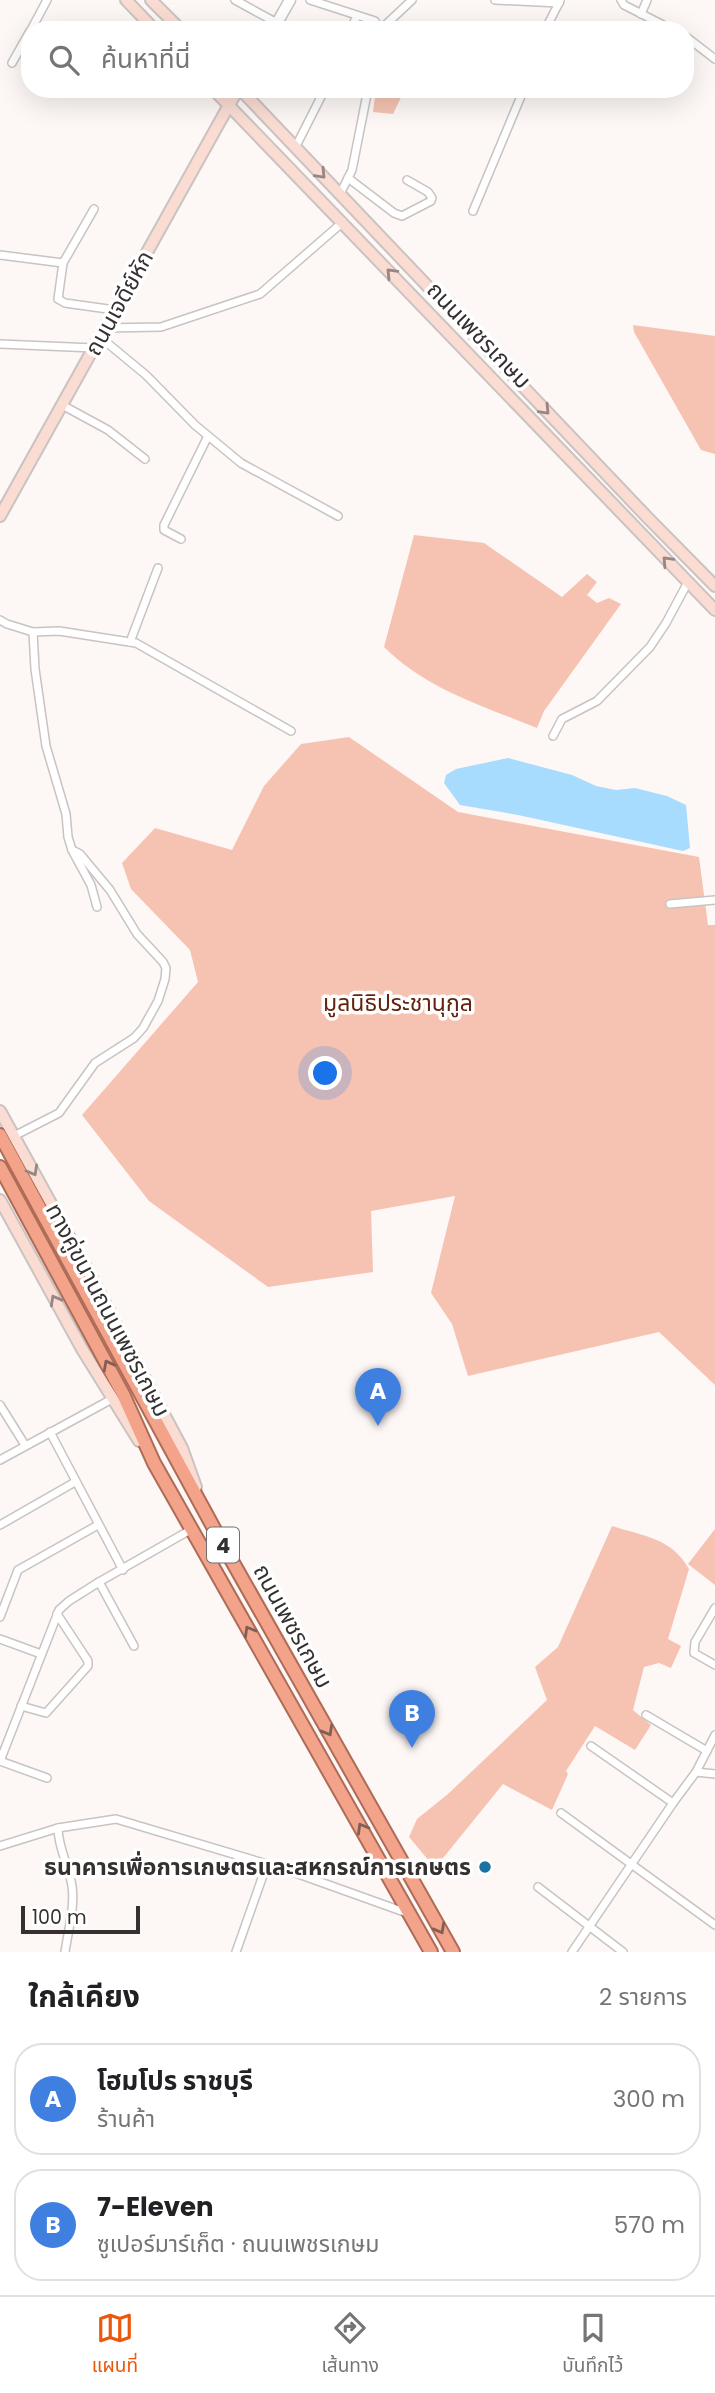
<!DOCTYPE html>
<html lang="th">
<head>
<meta charset="utf-8">
<style>
	:root { --surface:#fff; --page:#f2f2f2; --text:#202124; --muted:#757577; --line:#e0e0e0; --accent:#ea580c }
	body { margin:0; font-family:Poppins,"Noto Sans Thai",sans-serif; background:var(--page); color:var(--text) }
	.scale { position:absolute; left:21px; bottom:18px; width:119px; box-sizing:border-box; padding-left:7px; border:4px solid #343130; border-top:0; font-size:19px; line-height:24px; white-space:nowrap; color:#343130; -webkit-text-stroke:5px #fff; paint-order:stroke }
	.you { position:absolute; left:326px; top:1074px; width:24px; height:24px; margin:-18px; border:5px solid #fff; border-radius:50%; background:#1a73e8; box-shadow:0 0 0 10px #1a73e833 }
	.badge { display:grid; place-items:center; width:46px; height:46px; border-radius:50%; background:var(--accent); color:#fff; font-size:23px; font-weight:700 }
	.pin { position:absolute; translate:-50% -58px; filter:drop-shadow(0 2px 4px #0008) }
	.pin::after { content:''; position:absolute; top:37px; width:24px; height:21px; background:inherit; clip-path:polygon(0 0,100% 0,50% 100%) }
	.list { margin:0; padding:0; list-style:none }
	h2 { display:flex; justify-content:space-between; align-items:center; height:91px; margin:0; padding:0 28px; font-size:30px }
	h2 small { font-size:23px; font-weight:400; color:var(--muted) }
	.list li { display:grid; grid-template-columns:46px 1fr auto; gap:21px; align-items:center; box-sizing:border-box; height:112px; margin:0 14px 14px; padding:0 14px; border:2px solid var(--line); border-radius:28px }
	.list b { display:block; font-size:26px; white-space:nowrap }
	.list p { margin:0; font-size:23px; white-space:nowrap; color:var(--muted) }
	.list em { font-size:23px; font-style:normal; color:var(--muted) }
	.icon { flex:none; width:38px; height:38px; fill:none; stroke:currentColor; stroke-width:2; stroke-linecap:round; stroke-linejoin:round }
	.map { position:relative; flex:none; width:715px; height:1952px; overflow:hidden }
	.search { position:absolute; background:var(--surface); box-shadow:0 7px 28px #0002; left:21px; right:21px; top:21px; height:77px; display:flex; align-items:center; gap:18px; box-sizing:border-box; padding:0 24px; border-radius:28px; color:var(--muted); font-size:26px }
	.sheet { height:343px; background:var(--surface) }
	nav { display:flex; justify-content:space-around; align-items:center; box-sizing:border-box; height:98px; border-top:2px solid var(--line); background:var(--surface); font-size:19px; color:var(--muted) }
	nav a { display:grid; justify-items:center; gap:4px }
	nav .on { color:var(--accent) }
	.map>svg:first-child { display:block }
	.green { fill:#f6c3b3 }
	.water { fill:#a8dcff }
	.lines { fill:none; stroke-linecap:round; stroke-linejoin:round }
	.minor-casing { stroke:#c9c3c1; stroke-width:10 }
	.tertiary-casing { stroke:#c9c3c1; stroke-width:13 }
	.secondary-casing { stroke:#c9c3c1; stroke-width:14 }
	.trunk-casing { stroke:#ae6c57; stroke-width:16 }
	.minor { stroke:#fff; stroke-width:7 }
	.tertiary { stroke:#fff; stroke-width:10 }
	.secondary { stroke:#fadcd3; stroke-width:10 }
	.trunk { stroke:#f2a38a; stroke-width:12 }
	.oneway { stroke:#978682 }
	.oneway2 { stroke:#805f54 }
	.poi-dot { fill:#1a72a1; stroke:#fff; stroke-width:2.5 }
	.labels { text-anchor:middle; dominant-baseline:central; stroke-width:7; stroke-linejoin:round; paint-order:stroke }
	.shield { fill:#fff; stroke:#716f6e; stroke-width:2 }
	.shield-label { font-size:21px; font-weight:bold; fill:#343130 }
	.street-label { font-size:23px; fill:#343130; stroke:#fff }
	.park-label { font-size:23px; fill:#63240f; stroke:#fff }
	.poi-label { font-size:23px; font-weight:bold; fill:#343130; stroke:#fff; text-anchor:end }
</style>
</head>
<body>
<div class="map">
<svg width="715" height="1952" viewBox="0 0 715 1952">
	<rect width="100%" height="100%" fill="#fdf7f5"/>
	<!-- green -->
	<g class="green">
		<path d="M376,89H405L393,114L373,112Z"/>
		<path d="M633,325L715,336V454L701,450L634,332Z"/>
		<path d="M414,535L484,543L562,597L587,574L597,582L587,595L597,603L609,598L621,604L544,711L537,728C483,706 426,689 384,647Z"/>
		<path d="M349,737L458,812L699,857L708,925H715V1385L659,1332L468,1376L452,1324L431,1293L455,1196L371,1211L373,1272L268,1287L149,1201L82,1115L198,982L190,950L131,889L122,863L155,828L232,850L264,786L301,744Z"/>
		<path d="M612,1526C643,1536 672,1538 689,1569L668,1639L681,1646L671,1668L659,1663L644,1667L633,1710L651,1725L635,1750L595,1726L566,1771L568,1774L552,1810L503,1784L435,1868L409,1837L417,1819L448,1794L547,1700L535,1667L558,1647Z"/>
		<path d="M715,1529V1585L688,1564Z"/>
	</g>
	<!-- water -->
	<path class="water" d="M508,758L572,775L596,786L616,790L635,788L667,796L686,805L690,848L683,851L518,815L460,805L444,783L446,775L456,769Z"/>
	<g class="lines">
		<defs>
			<g id="minor">
				<path d="M235,0L277,23"/>
				<path d="M310,0L375,21L379,30"/>
				<path d="M495,0L559,3"/>
				<path d="M621,0L624,5L673,30"/>
				<path d="M641,14L647,0"/>
				<path d="M31,30L47,0"/>
				<path d="M350,30L357,16"/>
				<path d="M380,30L412,0"/>
				<path d="M545,30L560,1"/>
				<path d="M685,36L715,59"/>
				<path d="M12,63L30,31"/>
				<path d="M295,148L325,89"/>
				<path d="M348,178L394,213L402,216L431,201L432,198L428,192L407,180"/>
				<path d="M340,194L352,170L368,89"/>
				<path d="M94,209L63,263L58,299L65,303L115,310"/>
				<path d="M473,211L524,89"/>
				<path d="M0,255L63,263"/>
				<path d="M105,328L161,327L260,294L343,222"/>
				<path d="M100,337L146,375L195,425L241,463L338,516"/>
				<path d="M0,344L94,348"/>
				<path d="M62,405L108,430L145,459"/>
				<path d="M181,539L164,530V525L208,436"/>
				<path d="M0,620L7,624L33,632L59,631L136,643L291,731"/>
				<path d="M33,632L35,669L46,746L66,814L68,837L72,850L91,885L97,907"/>
				<path d="M130,642L158,568"/>
				<path d="M553,736L562,719L597,701L650,647L666,623L688,582"/>
				<path d="M670,904L715,900"/>
				<path d="M14,1136L59,1113L95,1063L134,1038L143,1028L158,1001L165,979L166,968L163,962L137,934L110,890L80,854L72,850"/>
				<path d="M0,1405L25,1445"/>
				<path d="M50,1432L123,1570"/>
				<path d="M0,1460L112,1399"/>
				<path d="M0,1525L75,1482"/>
				<path d="M99,1582L134,1646"/>
				<path d="M715,1608L695,1642L694,1653L715,1665"/>
				<path d="M0,1617L18,1570L98,1525"/>
				<path d="M0,1639L41,1654"/>
				<path d="M21,1706L46,1713L88,1666V1661L57,1614"/>
				<path d="M646,1715L707,1751"/>
				<path d="M591,1746L673,1803"/>
				<path d="M0,1761L59,1610L69,1601L99,1582L192,1529"/>
				<path d="M0,1761L47,1778"/>
				<path d="M696,1772L715,1735"/>
				<path d="M561,1813L715,1925"/>
				<path d="M58,1828C58,1848 69,1866 72,1886C75,1907 68,1931 65,1952"/>
				<path d="M0,1846L58,1828L116,1819L287,1870L407,1913"/>
				<path d="M538,1887L623,1952"/>
				<path d="M236,1952L267,1864"/>
				<path d="M572,1952L673,1803L696,1772L715,1774"/>
			</g>
			<path id="tertiary" d="M273,30L290,0"/>
			<g id="secondary">
				<path d="M126,0L155,30"/>
				<path d="M151,0L181,30"/>
				<path d="M213,89L715,610"/>
				<path d="M240,89L647,517L715,586"/>
				<path d="M0,516L238,89"/>
				<path d="M0,1111L86,1267L182,1448L196,1487"/>
				<path d="M0,1200L82,1349L139,1441"/>
			</g>
			<g id="trunk">
				<path d="M0,1135L223,1545L453,1952"/>
				<path d="M0,1167L123,1394L154,1463L431,1952"/>
			</g>
		</defs>
		<!-- minor casing -->
		<use href="#minor" class="minor-casing"/>
		<!-- tertiary casing -->
		<use href="#tertiary" class="tertiary-casing"/>
		<!-- secondary casing -->
		<use href="#secondary" class="secondary-casing"/>
		<!-- trunk casing -->
		<use href="#trunk" class="trunk-casing"/>
		<!-- minor -->
		<use href="#minor" class="minor"/>
		<!-- tertiary -->
		<use href="#tertiary" class="tertiary"/>
		<!-- secondary -->
		<use href="#secondary" class="secondary"/>
		<!-- trunk -->
		<use href="#trunk" class="trunk"/>
	</g>
	<!-- one-way arrows -->
	<defs><path id="oneway-chevron" d="M-2-3.5L2.5 0L-2 3.5" fill="none" stroke-width="1.6" stroke-linecap="round" stroke-linejoin="round" transform="scale(1.75)"/></defs>
	<g class="oneway">
		<use href="#oneway-chevron" transform="translate(321 174) rotate(46)"/>
		<use href="#oneway-chevron" transform="translate(391 273) rotate(-134)"/>
		<use href="#oneway-chevron" transform="translate(545 410) rotate(46)"/>
		<use href="#oneway-chevron" transform="translate(667 561) rotate(-133)"/>
		<use href="#oneway-chevron" transform="translate(33 1171) rotate(61)"/>
		<use href="#oneway-chevron" transform="translate(55 1300) rotate(-119)"/>
	</g>
	<g class="oneway2">
		<use href="#oneway-chevron" transform="translate(108 1365) rotate(-118)"/>
		<use href="#oneway-chevron" transform="translate(249 1631) rotate(-120)"/>
		<use href="#oneway-chevron" transform="translate(328 1731) rotate(61)"/>
		<use href="#oneway-chevron" transform="translate(362 1828) rotate(-120)"/>
		<use href="#oneway-chevron" transform="translate(440 1929) rotate(61)"/>
	</g>
	<!-- markers -->
	<circle class="poi-dot" cx="485" cy="1867" r="7"/>
	<g class="labels">
		<!-- shield labels -->
		<rect class="shield" x="207" y="1527.5" width="32" height="35" rx="5"/>
		<g class="shield-label">
			<text x="223" y="1545">4</text>
		</g>
		<!-- street labels -->
		<g class="street-label">
			<text transform="translate(119 303) rotate(-61)">ถนนเจดีย์หัก</text>
			<text transform="translate(479 335) rotate(46)">ถนนเพชรเกษม</text>
			<text transform="translate(108 1310) rotate(62)">ทางคู่ขนานถนนเพชรเกษม</text>
			<text transform="translate(293 1626) rotate(61)">ถนนเพชรเกษม</text>
		</g>
		<!-- park labels -->
		<g class="park-label">
			<text x="398" y="1003">มูลนิธิประชานุกูล</text>
		</g>
		<!-- poi labels -->
		<g class="poi-label">
			<text x="471" y="1867">ธนาคารเพื่อการเกษตรและสหกรณ์การเกษตร</text>
		</g>
	</g>
</svg>
<div class="scale">100 m</div>
<div class="you"></div>
<div class="pin badge" style="left:378px;top:1426px;background:#3f7fe0">A</div>
<div class="pin badge" style="left:412px;top:1748px;background:#3f7fe0">B</div>
<div class="search"><svg class="icon" aria-label="search" viewBox="0 0 24 24"><circle cx="10" cy="10" r="6"/><path d="M15 15l6 6"/></svg>ค้นหาที่นี่</div>
</div>
<section class="sheet">
<h2>ใกล้เคียง<small>2 รายการ</small></h2>
<ul class="list">
<li><span class="badge" style="background:#3f7fe0">A</span><div><b>โฮมโปร ราชบุรี</b><p>ร้านค้า</p></div><em>300 m</em></li>
<li><span class="badge" style="background:#3f7fe0">B</span><div><b>7-Eleven</b><p>ซูเปอร์มาร์เก็ต · ถนนเพชรเกษม</p></div><em>570 m</em></li>
</ul>
</section>
<nav>
<a class="on"><svg class="icon" aria-label="map" viewBox="0 0 24 24"><path d="M3 6l6-2 6 2 6-2v14l-6 2-6-2-6 2zM9 4v14M15 6v14"/></svg>แผนที่</a>
<a><svg class="icon" aria-label="directions" viewBox="0 0 24 24"><path d="M12 3l9 9-9 9-9-9zM9 14v-3h6M13 9l2 2-2 2"/></svg>เส้นทาง</a>
<a><svg class="icon" aria-label="saved" viewBox="0 0 24 24"><path d="M7 4h10v16l-5-4-5 4z"/></svg>บันทึกไว้</a>
</nav>
</body>
</html>
